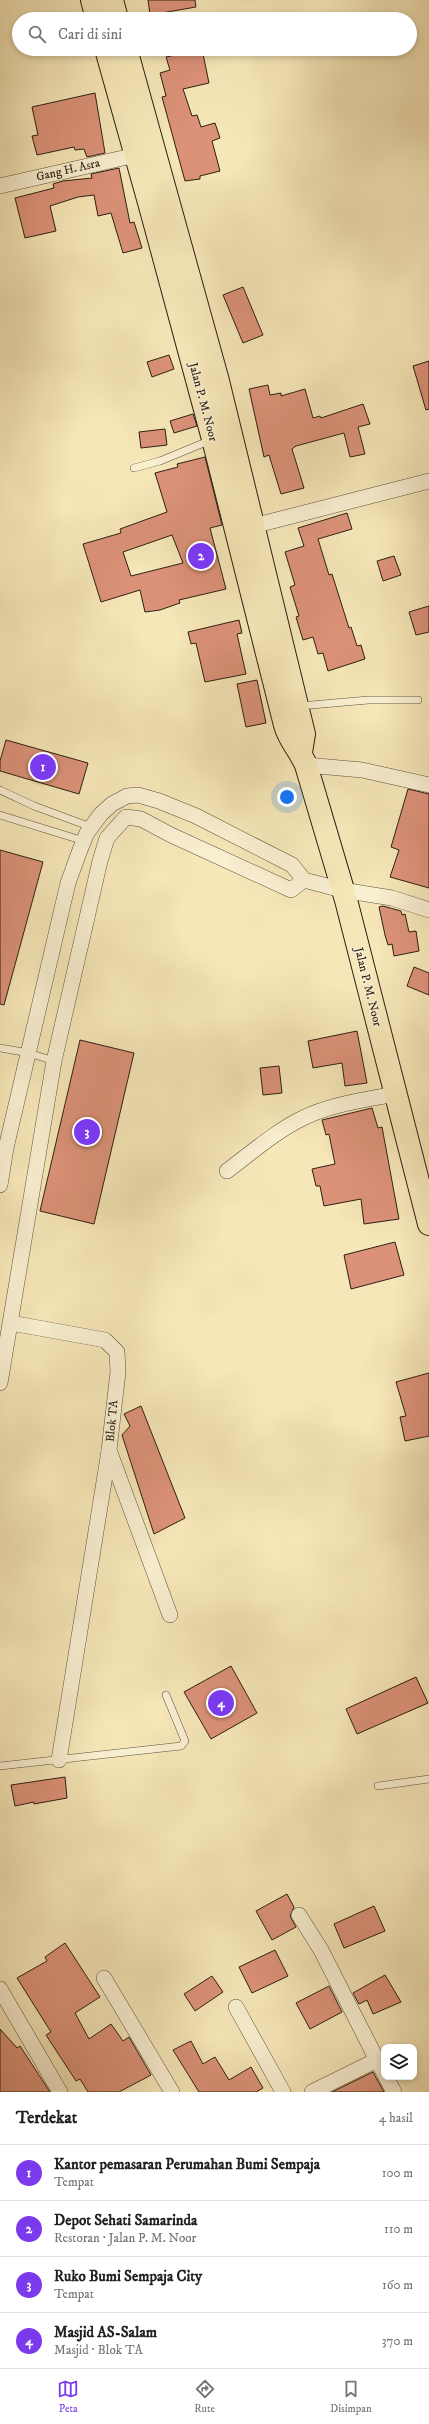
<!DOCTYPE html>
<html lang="id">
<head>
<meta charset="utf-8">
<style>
	:root { --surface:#fff; --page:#f6f6f6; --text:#202124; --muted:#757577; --line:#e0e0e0; --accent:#7c3aed }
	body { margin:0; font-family:"IM FELL DW Pica",serif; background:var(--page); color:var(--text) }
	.controls { position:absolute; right:12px; bottom:12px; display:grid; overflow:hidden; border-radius:8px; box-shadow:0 2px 6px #0003 }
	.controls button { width:36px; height:36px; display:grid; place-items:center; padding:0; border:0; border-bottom:1px solid var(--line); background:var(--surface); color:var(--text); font:20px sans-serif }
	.you { position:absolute; left:287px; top:797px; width:14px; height:14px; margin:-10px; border:3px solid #fff; border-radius:50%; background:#1a73e8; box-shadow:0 0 0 6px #1a73e833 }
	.badge { display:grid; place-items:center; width:26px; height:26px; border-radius:50%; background:var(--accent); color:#fff; font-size:13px; font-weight:700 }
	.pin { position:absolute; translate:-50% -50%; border:2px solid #fff; box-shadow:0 1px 4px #0006 }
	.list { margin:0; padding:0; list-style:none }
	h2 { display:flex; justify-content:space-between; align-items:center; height:52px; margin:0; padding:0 16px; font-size:17px }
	h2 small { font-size:13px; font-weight:400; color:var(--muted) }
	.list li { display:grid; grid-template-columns:26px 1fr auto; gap:12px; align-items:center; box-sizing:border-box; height:56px; padding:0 16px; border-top:1px solid var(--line) }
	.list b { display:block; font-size:15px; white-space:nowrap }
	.list p { margin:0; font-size:13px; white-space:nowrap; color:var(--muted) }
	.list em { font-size:13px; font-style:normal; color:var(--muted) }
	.icon { flex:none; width:22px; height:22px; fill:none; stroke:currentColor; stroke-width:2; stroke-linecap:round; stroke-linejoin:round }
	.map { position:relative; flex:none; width:429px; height:2092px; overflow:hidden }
	.search { position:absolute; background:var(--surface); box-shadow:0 2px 6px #0003; left:12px; right:12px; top:12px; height:44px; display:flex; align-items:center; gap:10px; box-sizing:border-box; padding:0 14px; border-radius:22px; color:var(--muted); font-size:15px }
	.sheet { height:276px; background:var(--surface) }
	nav { display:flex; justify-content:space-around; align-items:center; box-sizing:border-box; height:56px; border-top:1px solid var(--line); background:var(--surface); font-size:11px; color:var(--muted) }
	nav a { display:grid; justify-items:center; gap:2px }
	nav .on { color:var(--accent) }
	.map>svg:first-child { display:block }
	.building { fill:#dc9279; stroke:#2c1f13; fill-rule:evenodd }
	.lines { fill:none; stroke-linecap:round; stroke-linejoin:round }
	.lane-casing { stroke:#5e513c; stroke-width:8 }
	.street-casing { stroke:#5e513c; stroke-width:16 }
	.highway-casing { stroke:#2c1f13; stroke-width:24 }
	.lane { stroke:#f9efd1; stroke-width:7 }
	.street { stroke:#f9efd1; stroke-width:15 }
	.highway { stroke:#f6e7b8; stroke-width:22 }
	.labels { text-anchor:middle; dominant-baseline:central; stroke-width:3; stroke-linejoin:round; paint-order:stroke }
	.street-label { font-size:12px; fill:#2c1f13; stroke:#f9efd1 }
</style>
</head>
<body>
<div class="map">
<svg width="429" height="2092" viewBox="0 0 429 2092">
	<rect width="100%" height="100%" fill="#f6e7b8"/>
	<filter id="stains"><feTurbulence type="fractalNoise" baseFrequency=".005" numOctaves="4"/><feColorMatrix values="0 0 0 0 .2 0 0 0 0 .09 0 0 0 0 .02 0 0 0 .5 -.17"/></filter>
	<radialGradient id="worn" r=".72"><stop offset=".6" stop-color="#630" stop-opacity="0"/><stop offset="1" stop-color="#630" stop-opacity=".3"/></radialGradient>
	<!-- building -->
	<g class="building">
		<path d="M148,0H195L196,7L150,15Z"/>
		<path d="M179,49H202L209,83L183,89L192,116L197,115L201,127L215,123L220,138L212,141L220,171L200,176V179L185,181L162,97L166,96L160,73L170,70L166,57L180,54Z"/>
		<path d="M95,93L105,153L87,157L84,149L75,150L74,147L37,155L32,136L38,135L32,107Z"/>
		<path d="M119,168L130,223L134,222L142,248L123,253L111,213L98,216L94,195L78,197L50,206L56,231L25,238L15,198L54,188L53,184L63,181L92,178L91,174Z"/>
		<path d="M243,287L263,335L243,343L223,295Z"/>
		<path d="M169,355L174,369L152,377L147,362Z"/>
		<path d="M429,361V409L426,410L413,366Z"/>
		<path d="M268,385L270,395L281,393V396L305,389L313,418L320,416L321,418L363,404L370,424L358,427L365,454L350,457L344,433L296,446L292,449L304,488L281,494L269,455L264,457L249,389Z"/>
		<path d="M193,414L197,426L174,433L170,421Z"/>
		<path d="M165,429L167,445L141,448L139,432Z"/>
		<path d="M205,457L222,525L210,528L226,589L179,600L180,603L160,610L145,612L140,590L101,602L83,544L121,533L120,529L167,512L155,473L178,467L177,464ZM172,535L183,563L131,576L123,552Z"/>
		<path d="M347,513L352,529L318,539L329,575L332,574L349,628L351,627L357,646L361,645L365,659L328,671L323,653L318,654L313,637L303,640L296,617L299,616L290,587L295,585L285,552L304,546L298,528Z"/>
		<path d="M394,556L401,575L383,581L377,561Z"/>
		<path d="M429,606V632L416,635L409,612Z"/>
		<path d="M239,620L242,633L237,634L246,674L205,682L196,643L191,644L188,632Z"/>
		<path d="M257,680L266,723L246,727L237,684Z"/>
		<path d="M6,740L88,763L79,794L0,771V761Z"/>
		<path d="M408,789L429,794V888L390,877L399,850L391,847Z"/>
		<path d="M0,850L43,862L4,1005L0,1004Z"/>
		<path d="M383,906L401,911L402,915L405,914L409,932L416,931L419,951L394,956L392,944L388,945L385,935L379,907Z"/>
		<path d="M414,967L429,973V995L407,986Z"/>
		<path d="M357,1031L367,1083L345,1086L342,1063L313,1068L308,1041Z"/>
		<path d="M80,1040L134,1053L94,1224L40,1211Z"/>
		<path d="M279,1066L282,1093L263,1095L260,1068Z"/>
		<path d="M372,1108L378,1128L382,1127L399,1219L364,1224L361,1199L324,1206L320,1186H316L312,1169L335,1164L329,1134L326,1135L322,1120Z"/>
		<path d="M395,1242L404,1275L351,1289L344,1255Z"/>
		<path d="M429,1373V1436L405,1441L400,1417L406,1416L396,1382Z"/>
		<path d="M141,1406L185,1518L154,1534L122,1435L130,1426L124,1414Z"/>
		<path d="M231,1666L257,1713L211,1739L184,1692Z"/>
		<path d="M416,1677L428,1703L357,1734L346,1709Z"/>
		<path d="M65,1777L67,1798L34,1804V1802L15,1806L11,1785Z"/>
		<path d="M287,1894L294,1907L290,1916L296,1927L272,1940L256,1911Z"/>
		<path d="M374,1906L385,1931L344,1948L334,1924Z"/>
		<path d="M65,1943L100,1997L75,2013L89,2039L111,2024L123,2041L129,2037L151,2075L119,2092H88L80,2079L76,2081L46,2035L51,2032L17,1978L47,1961L45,1957Z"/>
		<path d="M275,1950L288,1976L252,1993L239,1967Z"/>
		<path d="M385,1975L401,2002L373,2014L367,2000L359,2004L353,1993Z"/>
		<path d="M212,1976L223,1992L195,2011L184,1994Z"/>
		<path d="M329,1986L342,2012L310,2029L296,2003Z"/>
		<path d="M0,2029L17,2048L20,2046L50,2092H0Z"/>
		<path d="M191,2041L203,2064L215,2057L229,2080L251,2067L263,2088L256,2092H199L173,2050Z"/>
		<path d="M373,2072L384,2092H332Z"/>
	</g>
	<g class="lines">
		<defs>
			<g id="lane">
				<path d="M134,468L160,461L211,440"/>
				<path d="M300,706L368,700H418"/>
				<path d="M0,790L34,806L91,827"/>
				<path d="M0,815L84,841"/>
				<path d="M0,1048L29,1053L54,1061"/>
				<path d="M0,1766L181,1746L185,1741L166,1695"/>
				<path d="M378,1786L429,1779"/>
			</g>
			<g id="street">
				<path d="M0,186L136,155"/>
				<path d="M253,526L429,481"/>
				<path d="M306,765L362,770L429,785"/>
				<path d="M227,1171C251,1153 276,1131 303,1118C331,1104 365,1100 395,1094"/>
				<path d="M0,1185L6,1148L68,883L80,850L87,833L101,814L112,804L127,796L138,795L159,801L196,816L292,865L304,880L342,890L392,898L429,910"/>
				<path d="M11,1323L105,1340L117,1352L118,1372L109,1450L170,1615"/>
				<path d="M0,1383L54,1061L100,861L107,838L126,817L141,819L171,835L291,890L304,880"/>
				<path d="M59,1760L109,1451"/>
				<path d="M299,1915L321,1950L377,2060"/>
				<path d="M104,1978L172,2092"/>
				<path d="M0,1989L60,2092"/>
				<path d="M236,2007L283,2092"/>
				<path d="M386,2077L394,2092"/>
				<path d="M312,2092L377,2060L384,2073"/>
			</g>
			<g id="highway">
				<path d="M92,0L97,19"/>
				<path d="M112,0L117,19"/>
				<path d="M106,49L150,206L213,439L285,725C289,740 300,751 306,765L346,900L429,1224"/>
				<path d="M126,49L218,381L304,734L301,752"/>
			</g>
		</defs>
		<!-- lane casing -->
		<use href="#lane" class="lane-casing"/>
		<!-- street casing -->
		<use href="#street" class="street-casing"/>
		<!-- highway casing -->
		<use href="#highway" class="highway-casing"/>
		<!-- lane -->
		<use href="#lane" class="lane"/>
		<!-- street -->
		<use href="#street" class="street"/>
		<!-- highway -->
		<use href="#highway" class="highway"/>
	</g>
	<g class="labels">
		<!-- street labels -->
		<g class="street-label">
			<text transform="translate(68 170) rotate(-13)">Gang H. Asra</text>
			<text transform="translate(203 402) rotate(75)">Jalan P. M. Noor</text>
			<text transform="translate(368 987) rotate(76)">Jalan P. M. Noor</text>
			<text transform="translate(112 1421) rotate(-85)">Blok TA</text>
		</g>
	</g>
	<rect width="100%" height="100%" filter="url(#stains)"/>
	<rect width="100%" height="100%" fill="url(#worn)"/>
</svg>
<div class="controls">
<button><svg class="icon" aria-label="layers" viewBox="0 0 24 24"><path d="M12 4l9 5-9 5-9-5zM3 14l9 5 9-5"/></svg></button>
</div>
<div class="you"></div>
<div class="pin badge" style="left:43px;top:767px">1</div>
<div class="pin badge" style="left:201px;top:556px">2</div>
<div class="pin badge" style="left:87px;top:1132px">3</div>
<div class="pin badge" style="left:221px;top:1703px">4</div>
<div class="search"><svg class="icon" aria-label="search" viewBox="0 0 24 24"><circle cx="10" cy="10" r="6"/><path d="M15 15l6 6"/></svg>Cari di sini</div>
</div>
<section class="sheet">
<h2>Terdekat<small>4 hasil</small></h2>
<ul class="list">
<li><span class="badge">1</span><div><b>Kantor pemasaran Perumahan Bumi Sempaja</b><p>Tempat</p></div><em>100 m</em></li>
<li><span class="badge">2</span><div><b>Depot Sehati Samarinda</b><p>Restoran · Jalan P. M. Noor</p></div><em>110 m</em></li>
<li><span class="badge">3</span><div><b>Ruko Bumi Sempaja City</b><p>Tempat</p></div><em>160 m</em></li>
<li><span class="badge">4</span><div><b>Masjid AS-Salam</b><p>Masjid · Blok TA</p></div><em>370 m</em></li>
</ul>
</section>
<nav>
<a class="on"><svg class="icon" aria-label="map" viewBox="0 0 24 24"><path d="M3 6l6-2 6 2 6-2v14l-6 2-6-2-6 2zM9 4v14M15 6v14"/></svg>Peta</a>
<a><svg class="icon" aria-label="directions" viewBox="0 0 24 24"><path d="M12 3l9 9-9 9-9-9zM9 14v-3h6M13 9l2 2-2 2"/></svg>Rute</a>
<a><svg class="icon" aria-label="saved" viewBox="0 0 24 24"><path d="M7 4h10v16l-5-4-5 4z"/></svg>Disimpan</a>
</nav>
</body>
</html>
